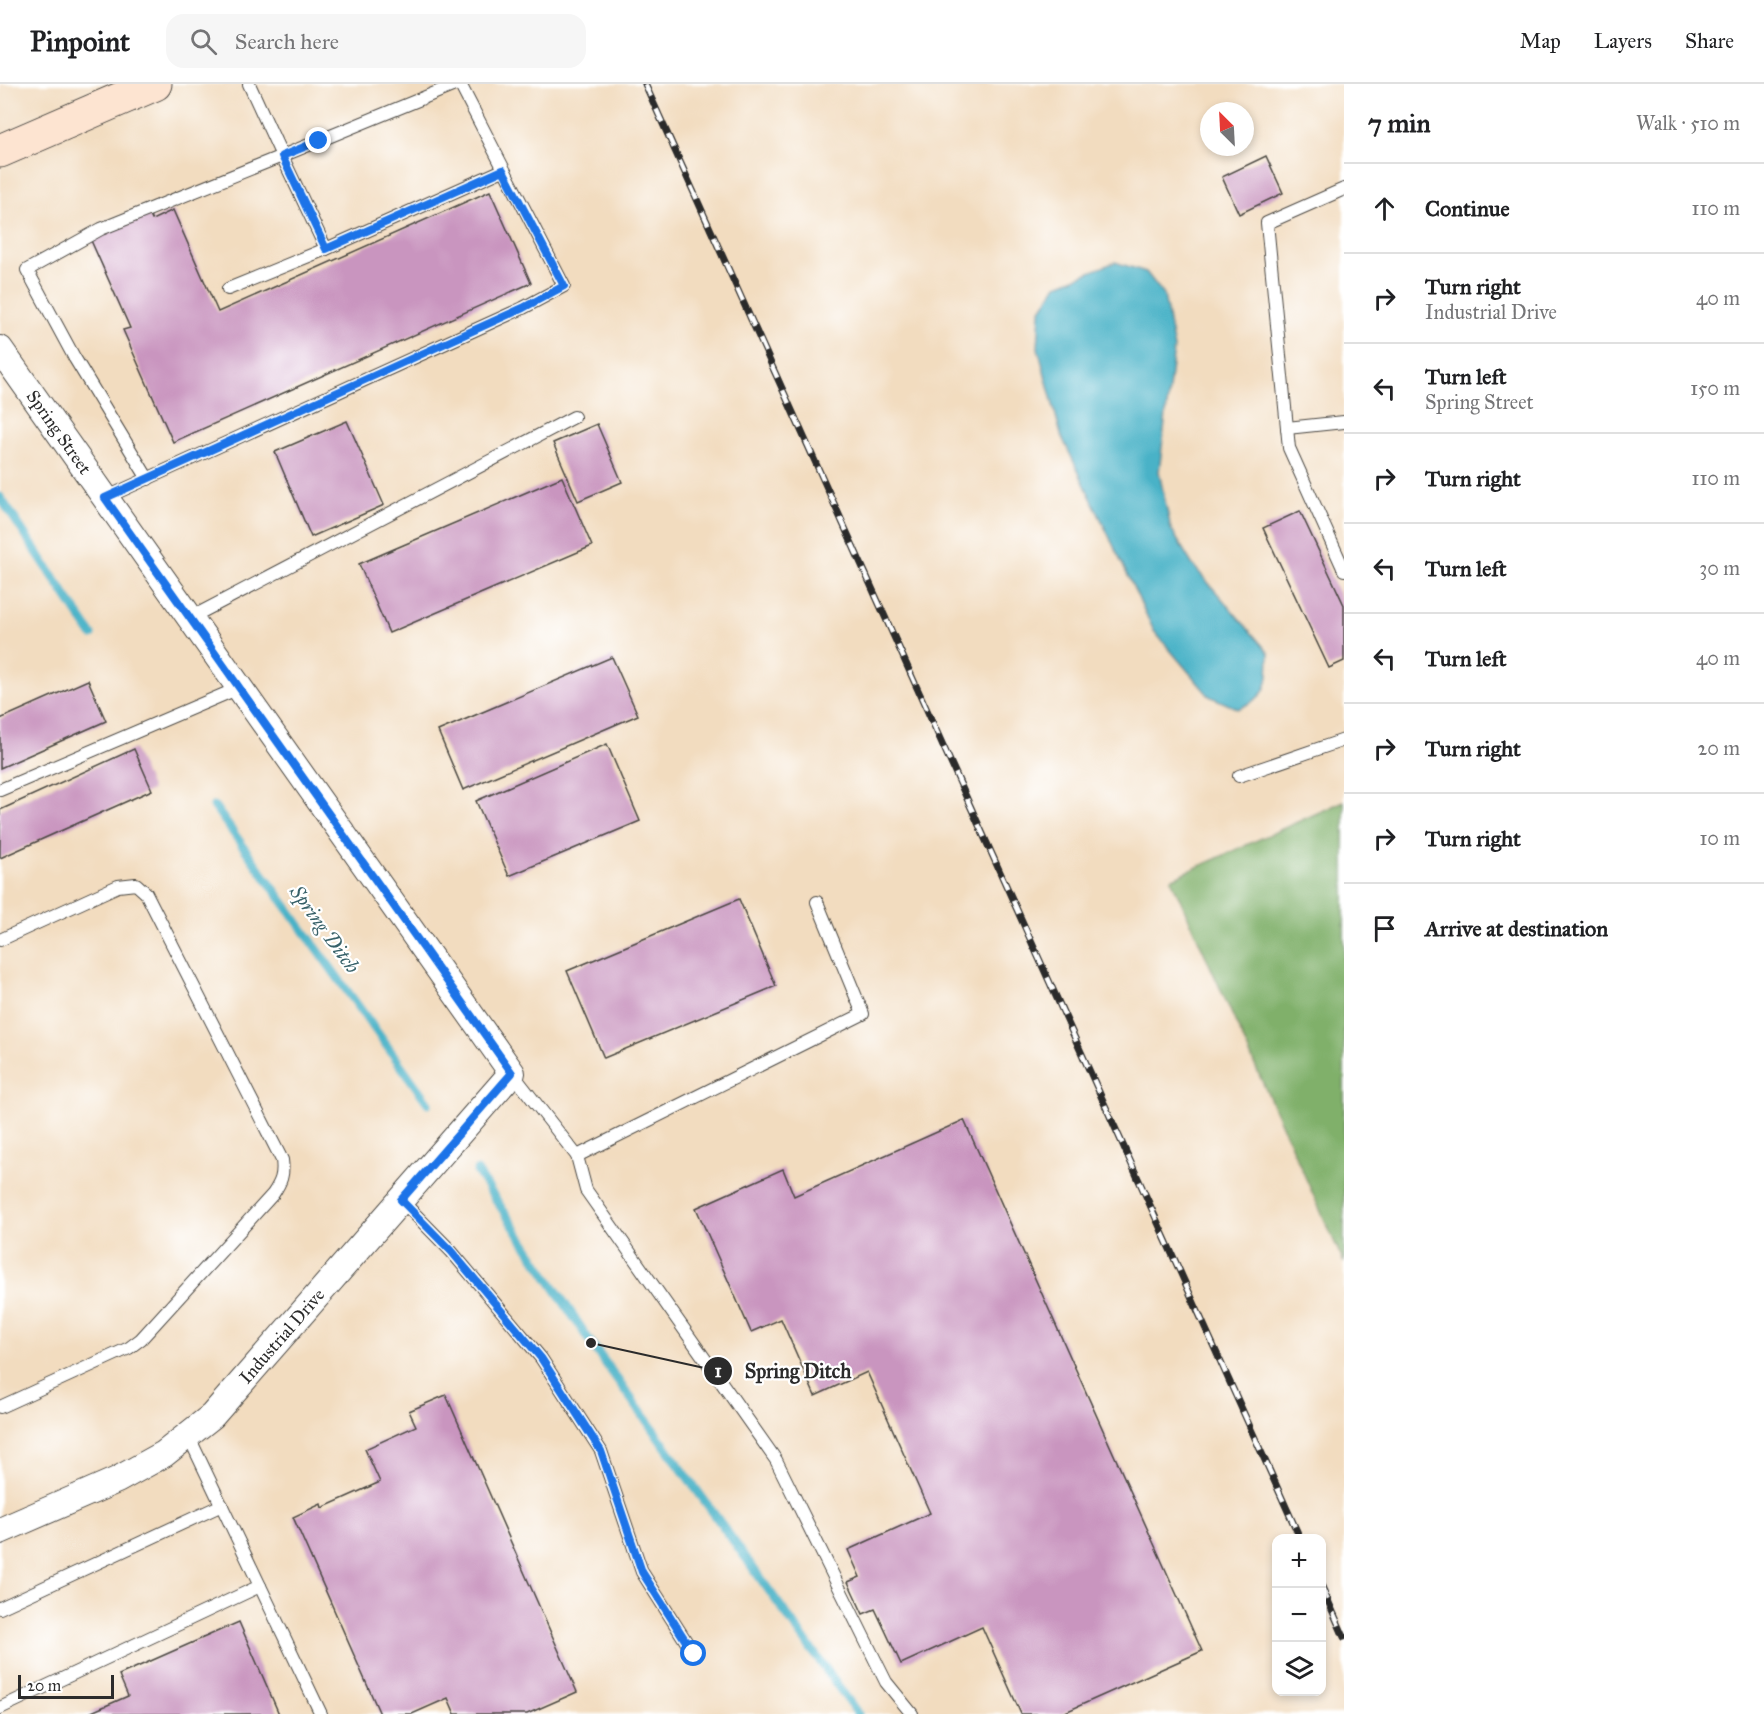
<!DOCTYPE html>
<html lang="en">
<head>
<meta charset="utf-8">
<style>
	:root { --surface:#fff; --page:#f6f6f6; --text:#202124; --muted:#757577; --line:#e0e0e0 }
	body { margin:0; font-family:"IM FELL Great Primer",serif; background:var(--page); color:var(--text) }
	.controls { position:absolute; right:18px; bottom:18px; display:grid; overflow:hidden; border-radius:12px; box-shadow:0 3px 9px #0003 }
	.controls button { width:54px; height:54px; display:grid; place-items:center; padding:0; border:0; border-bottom:2px solid var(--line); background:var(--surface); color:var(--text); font:30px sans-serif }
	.compass { position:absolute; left:1200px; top:18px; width:54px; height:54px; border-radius:50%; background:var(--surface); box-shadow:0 3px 9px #0003; rotate:336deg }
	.scale { position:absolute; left:18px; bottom:15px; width:96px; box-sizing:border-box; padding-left:6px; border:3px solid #2b2b2b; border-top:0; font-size:16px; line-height:21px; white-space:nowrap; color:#2b2b2b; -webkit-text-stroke:4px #fff; paint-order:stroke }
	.stop { position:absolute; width:18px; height:18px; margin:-14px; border:4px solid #1a73e8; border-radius:50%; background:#fff }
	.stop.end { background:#1a73e8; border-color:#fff; box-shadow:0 2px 6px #0008 }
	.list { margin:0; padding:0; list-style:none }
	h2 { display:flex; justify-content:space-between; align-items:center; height:78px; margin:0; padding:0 24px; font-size:26px }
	h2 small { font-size:20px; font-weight:400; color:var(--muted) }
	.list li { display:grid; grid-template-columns:39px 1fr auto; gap:18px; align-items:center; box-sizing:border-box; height:90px; padding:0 24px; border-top:2px solid var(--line) }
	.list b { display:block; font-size:22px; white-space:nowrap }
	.list p { margin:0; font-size:20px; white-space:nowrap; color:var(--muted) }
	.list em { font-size:20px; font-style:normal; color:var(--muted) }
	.icon { flex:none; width:33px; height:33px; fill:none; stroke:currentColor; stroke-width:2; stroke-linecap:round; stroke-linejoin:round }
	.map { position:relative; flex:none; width:1344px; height:1630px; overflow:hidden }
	header { display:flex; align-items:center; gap:36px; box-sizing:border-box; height:84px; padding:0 30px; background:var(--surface); border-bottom:2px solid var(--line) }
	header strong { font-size:28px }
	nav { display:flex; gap:33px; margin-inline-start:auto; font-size:21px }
	.search { width:420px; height:54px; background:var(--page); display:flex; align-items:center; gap:15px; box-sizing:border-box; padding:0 21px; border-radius:18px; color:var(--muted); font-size:22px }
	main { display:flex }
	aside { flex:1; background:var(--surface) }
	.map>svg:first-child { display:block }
	.forest { fill:#80b06b; stroke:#566e4b; stroke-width:1.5 }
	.water { fill:#49b2c7; stroke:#3a6e79; stroke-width:1.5 }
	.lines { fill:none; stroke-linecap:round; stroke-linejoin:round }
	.stream { stroke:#49b2c7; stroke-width:9 }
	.building { fill:#c995bf }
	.service-casing { stroke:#494641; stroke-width:14 }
	.minor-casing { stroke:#494641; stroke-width:28 }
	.secondary-casing { stroke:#494641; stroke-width:35 }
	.service { stroke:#fff; stroke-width:12 }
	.minor { stroke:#fff; stroke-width:26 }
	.secondary { stroke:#fde4d1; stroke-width:33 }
	.rail-casing { stroke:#2b2b2b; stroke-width:7 }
	.rail { stroke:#fff; stroke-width:4.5; stroke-dasharray:14; stroke-linecap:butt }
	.route { stroke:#1a73e8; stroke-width:8 }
	.labels { text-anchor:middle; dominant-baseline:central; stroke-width:4.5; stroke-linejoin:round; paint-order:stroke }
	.street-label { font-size:18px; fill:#2b2b2b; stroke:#fff }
	.water-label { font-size:20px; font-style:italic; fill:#376169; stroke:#fff }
	.leader { fill:none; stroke:#2b2b2b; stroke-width:2 }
	.callout-dot { fill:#2b2b2b; stroke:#fff; stroke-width:2 }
	.mark-label { font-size:18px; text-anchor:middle; font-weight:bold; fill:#fff }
	.callout-label { font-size:20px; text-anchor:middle; font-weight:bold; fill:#2b2b2b; stroke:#fff; stroke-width:4.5; stroke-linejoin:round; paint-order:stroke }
</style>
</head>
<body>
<header>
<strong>Pinpoint</strong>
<div class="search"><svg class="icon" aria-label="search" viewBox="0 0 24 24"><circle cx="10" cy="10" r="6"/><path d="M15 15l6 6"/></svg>Search here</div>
<nav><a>Map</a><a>Layers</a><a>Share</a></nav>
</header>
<main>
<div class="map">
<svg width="1344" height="1630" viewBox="0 0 1344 1630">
	<rect width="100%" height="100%" fill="#fff"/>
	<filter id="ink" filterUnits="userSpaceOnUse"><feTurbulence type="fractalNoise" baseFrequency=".0167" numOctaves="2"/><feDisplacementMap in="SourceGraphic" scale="12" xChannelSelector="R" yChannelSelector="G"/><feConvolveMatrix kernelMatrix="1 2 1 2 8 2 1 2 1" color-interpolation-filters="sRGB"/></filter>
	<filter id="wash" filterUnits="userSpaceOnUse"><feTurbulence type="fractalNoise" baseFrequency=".008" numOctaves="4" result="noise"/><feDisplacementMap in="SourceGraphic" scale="24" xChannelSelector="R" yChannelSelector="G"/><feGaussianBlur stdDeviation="1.35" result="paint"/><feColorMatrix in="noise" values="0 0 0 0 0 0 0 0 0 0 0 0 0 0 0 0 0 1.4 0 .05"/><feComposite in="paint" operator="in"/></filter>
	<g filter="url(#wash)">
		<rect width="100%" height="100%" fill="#f2dcbf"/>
		<!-- forest -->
		<path class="forest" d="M1344,717V1179L1171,795Z"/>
		<!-- water -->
		<path class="water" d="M1115,178L1146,188L1164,211L1174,264L1159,388L1171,445L1192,480L1269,569C1268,602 1270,611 1238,625L1209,612L1154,547L1061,351L1038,264L1040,227L1057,201Z"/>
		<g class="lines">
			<!-- stream -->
			<g class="stream">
				<path d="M0,413L92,551"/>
				<path d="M214,722L428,1019"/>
				<path d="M477,1087L591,1259L858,1630"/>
			</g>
		</g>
		<g id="blocks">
			<!-- building -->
			<g class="building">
				<path d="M1266,72L1283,109L1239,130L1222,93Z"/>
				<path d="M490,107L531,199L173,358L123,246L130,244L89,152L147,126L152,136L173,126L218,228Z"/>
				<path d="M347,337L384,421L311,453L275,368Z"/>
				<path d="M597,340L622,398L578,417L553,359Z"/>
				<path d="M562,393L592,462L389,549L359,480Z"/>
				<path d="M1300,427L1344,521V577L1329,584L1263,444Z"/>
				<path d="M612,573L638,631L463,706L438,647Z"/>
				<path d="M88,596L106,637L0,684V635Z"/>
				<path d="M607,660L640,737L509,792L476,717Z"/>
				<path d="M134,665L152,706L0,774V726Z"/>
				<path d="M739,815L776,902L604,974L567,887Z"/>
				<path d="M964,1036L1202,1567L1061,1630H1021L982,1543L901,1580L875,1525L863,1530L848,1498L860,1493L848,1466L930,1429L867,1288L815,1312L781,1235L751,1248L696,1124L783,1085L794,1112Z"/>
				<path d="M446,1311L577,1608L527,1630H455L448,1614L412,1630H380L293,1433L321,1420L322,1424L380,1398L365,1365L416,1342L409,1327Z"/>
				<path d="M239,1538L279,1630H87L128,1612L119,1591Z"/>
			</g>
		</g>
	</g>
	<g filter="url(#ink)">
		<use href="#blocks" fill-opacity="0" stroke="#494641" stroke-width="1.5"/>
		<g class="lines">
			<defs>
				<g id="service">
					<path d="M457,0L282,72L326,165L503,86"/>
					<path d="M1344,105L1267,139L1289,364L1344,486"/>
					<path d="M228,205L326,165"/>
					<path d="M1287,344L1344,338"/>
					<path d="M148,395L74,273L27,186L101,145L282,72L249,0"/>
					<path d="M105,414L523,224L564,202L460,0"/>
					<path d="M190,534L574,333"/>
					<path d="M1239,692L1344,656"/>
					<path d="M0,706L239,604"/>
					<path d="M0,856L118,802L136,800L146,809L282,1076C284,1091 281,1098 273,1110L141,1255L129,1264L0,1323"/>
					<path d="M512,989L577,1072L586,1106L776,1376L886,1598L912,1630"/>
					<path d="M577,1072L863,930L817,818"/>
					<path d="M401,1116L451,1167L541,1274L601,1367L642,1488L694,1570"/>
					<path d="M188,1351L321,1630"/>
					<path d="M0,1524L222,1421"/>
					<path d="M0,1624L260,1502"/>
				</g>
				<g id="minor">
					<path id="s1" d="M0,265L512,989L212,1332L164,1370L117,1396L0,1447"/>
				</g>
				<path id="secondary" d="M0,67L155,0"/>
			</defs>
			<!-- service casing -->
			<use href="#service" class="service-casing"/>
			<!-- minor casing -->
			<use href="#minor" class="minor-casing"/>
			<!-- secondary casing -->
			<use href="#secondary" class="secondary-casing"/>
			<!-- service -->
			<use href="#service" class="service"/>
			<!-- minor -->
			<use href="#minor" class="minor"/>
			<!-- secondary -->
			<use href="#secondary" class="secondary"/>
			<defs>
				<g id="rail">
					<path d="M645,0L1300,1454"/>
					<path d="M1322,1503L1344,1553"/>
				</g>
			</defs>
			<!-- rail casing -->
			<use href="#rail" class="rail-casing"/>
			<!-- rail -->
			<use href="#rail" class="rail"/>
		</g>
	</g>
	<g class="lines" filter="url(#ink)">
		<!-- route -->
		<path class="route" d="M319,57L282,72L326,165L503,86L564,202L523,224L105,414L512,989L401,1116L451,1167L541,1274L601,1367L642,1488L694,1570"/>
	</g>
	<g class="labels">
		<!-- street labels -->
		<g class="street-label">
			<text stroke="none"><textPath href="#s1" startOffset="102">Spring Street</textPath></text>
			<text transform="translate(282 1252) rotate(-49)">Industrial Drive</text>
		</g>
		<!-- water labels -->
		<g class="water-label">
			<text transform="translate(325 845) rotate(54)">Spring Ditch</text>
		</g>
	</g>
	<!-- callouts -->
	<path class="leader" d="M591 1259L718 1287"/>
	<g class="callout-dot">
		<circle cx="591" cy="1259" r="6"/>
		<circle cx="718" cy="1287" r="15"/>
	</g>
	<g class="mark-label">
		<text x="718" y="1293">1</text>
	</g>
	<g class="callout-label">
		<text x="798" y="1294">Spring Ditch</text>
	</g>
</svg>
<div class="controls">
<button>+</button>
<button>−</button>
<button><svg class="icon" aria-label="layers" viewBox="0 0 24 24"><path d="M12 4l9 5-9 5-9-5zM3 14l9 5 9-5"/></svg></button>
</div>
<svg class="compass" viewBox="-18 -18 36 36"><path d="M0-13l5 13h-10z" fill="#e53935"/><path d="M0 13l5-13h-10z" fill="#757577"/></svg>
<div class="scale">20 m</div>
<div class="stop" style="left:694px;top:1570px"></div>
<div class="stop end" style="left:319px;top:57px"></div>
</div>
<aside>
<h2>7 min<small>Walk · 510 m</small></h2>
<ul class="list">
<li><svg class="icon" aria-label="ahead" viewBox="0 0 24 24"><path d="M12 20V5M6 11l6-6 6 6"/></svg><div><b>Continue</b></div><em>110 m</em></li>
<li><svg class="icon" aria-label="right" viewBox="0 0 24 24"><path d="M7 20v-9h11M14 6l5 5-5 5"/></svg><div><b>Turn right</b><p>Industrial Drive</p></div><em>40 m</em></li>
<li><svg class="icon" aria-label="left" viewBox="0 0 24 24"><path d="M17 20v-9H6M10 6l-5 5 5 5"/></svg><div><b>Turn left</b><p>Spring Street</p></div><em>150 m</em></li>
<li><svg class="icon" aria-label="right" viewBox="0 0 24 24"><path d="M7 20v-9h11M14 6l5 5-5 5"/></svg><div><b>Turn right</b></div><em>110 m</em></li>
<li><svg class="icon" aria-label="left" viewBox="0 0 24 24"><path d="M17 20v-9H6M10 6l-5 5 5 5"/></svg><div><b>Turn left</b></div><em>30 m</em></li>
<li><svg class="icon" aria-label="left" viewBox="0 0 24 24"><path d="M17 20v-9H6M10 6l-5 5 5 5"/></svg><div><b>Turn left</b></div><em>40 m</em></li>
<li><svg class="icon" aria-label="right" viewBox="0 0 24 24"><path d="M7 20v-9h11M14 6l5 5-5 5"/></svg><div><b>Turn right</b></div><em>20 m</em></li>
<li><svg class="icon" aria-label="right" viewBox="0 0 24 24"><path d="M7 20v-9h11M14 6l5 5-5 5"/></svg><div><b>Turn right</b></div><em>10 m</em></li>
<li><svg class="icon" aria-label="arrive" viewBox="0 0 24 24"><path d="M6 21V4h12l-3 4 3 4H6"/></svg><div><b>Arrive at destination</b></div></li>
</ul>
</aside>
</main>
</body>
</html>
